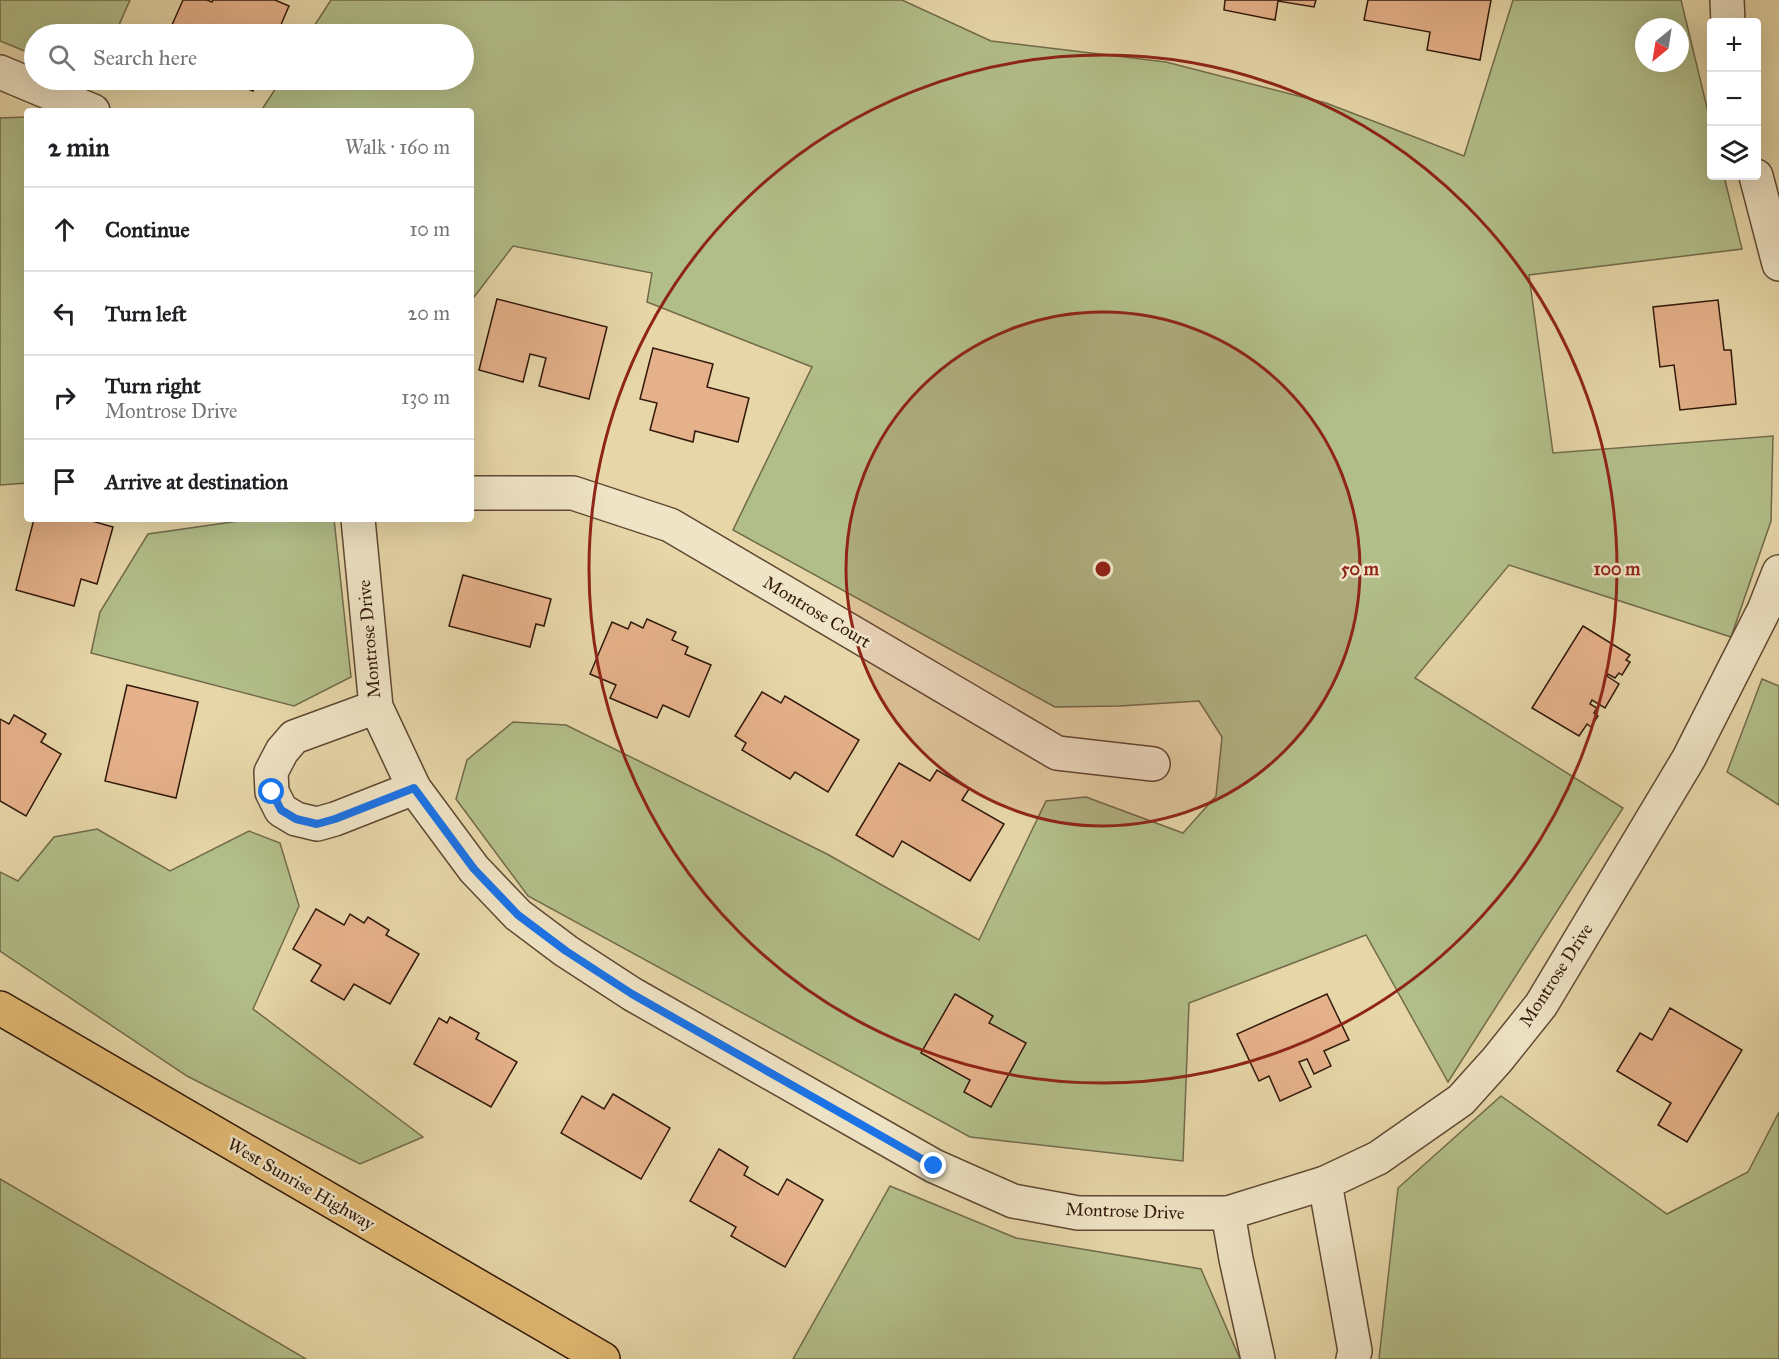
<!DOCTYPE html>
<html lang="en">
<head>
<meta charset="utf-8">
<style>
	:root { --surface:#fff; --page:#f6f6f6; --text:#202124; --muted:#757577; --line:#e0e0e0 }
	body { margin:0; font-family:"IM FELL Great Primer",serif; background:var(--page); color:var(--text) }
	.controls { position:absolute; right:18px; top:18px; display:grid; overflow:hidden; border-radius:6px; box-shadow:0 6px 24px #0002 }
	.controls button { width:54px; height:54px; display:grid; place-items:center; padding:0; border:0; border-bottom:2px solid var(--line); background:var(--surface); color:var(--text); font:30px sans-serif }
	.compass { position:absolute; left:1635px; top:18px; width:54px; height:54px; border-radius:50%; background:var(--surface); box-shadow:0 6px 24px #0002; rotate:210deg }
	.stop { position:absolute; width:18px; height:18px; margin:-14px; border:4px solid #1a73e8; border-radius:50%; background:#fff }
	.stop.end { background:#1a73e8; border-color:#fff; box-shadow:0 2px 6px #0008 }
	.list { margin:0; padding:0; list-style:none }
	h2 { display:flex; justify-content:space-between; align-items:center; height:78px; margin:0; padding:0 24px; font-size:26px }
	h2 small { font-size:20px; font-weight:400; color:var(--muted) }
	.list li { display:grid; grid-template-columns:39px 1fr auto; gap:18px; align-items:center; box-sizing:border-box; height:84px; padding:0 24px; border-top:2px solid var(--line) }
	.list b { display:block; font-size:22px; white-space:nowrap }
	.list p { margin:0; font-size:20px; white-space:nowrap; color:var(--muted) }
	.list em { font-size:20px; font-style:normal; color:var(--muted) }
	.icon { flex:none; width:33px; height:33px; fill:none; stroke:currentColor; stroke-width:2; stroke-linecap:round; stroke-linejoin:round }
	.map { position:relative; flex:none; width:1779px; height:1359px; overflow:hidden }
	.search { position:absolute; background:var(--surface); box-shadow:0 6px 24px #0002; left:24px; top:24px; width:450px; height:66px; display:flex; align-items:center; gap:15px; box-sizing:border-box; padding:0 21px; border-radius:33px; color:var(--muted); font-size:22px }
	.panel { position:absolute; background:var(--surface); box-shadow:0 6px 24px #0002; left:24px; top:108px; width:450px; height:414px; border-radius:6px }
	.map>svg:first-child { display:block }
	.green { fill:#b2be89; stroke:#726b4a; stroke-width:1.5; fill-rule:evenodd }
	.building { fill:#e5b18a; stroke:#32180a; stroke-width:1.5 }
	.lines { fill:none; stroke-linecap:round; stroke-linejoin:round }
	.minor-casing { stroke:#5f4832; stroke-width:36 }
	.primary-casing { stroke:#32180a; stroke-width:36 }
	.minor { stroke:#efe4c6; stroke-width:33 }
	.primary { stroke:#e3bb74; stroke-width:33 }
	.route { stroke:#1a73e8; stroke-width:8 }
	.ring { fill:none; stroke:#8f2418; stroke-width:3 }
	.labels { text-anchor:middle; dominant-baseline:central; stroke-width:5; stroke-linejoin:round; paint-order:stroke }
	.street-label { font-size:18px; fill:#32180a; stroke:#efe4c6 }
	.centre { fill:#8f2418; stroke:#efe4c6; stroke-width:3 }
	.ring-label { font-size:18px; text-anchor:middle; font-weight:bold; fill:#8f2418; stroke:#efe4c6; stroke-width:5; stroke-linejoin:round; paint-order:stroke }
</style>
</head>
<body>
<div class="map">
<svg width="1779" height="1359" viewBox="0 0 1779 1359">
	<rect width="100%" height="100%" fill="#e6d6a8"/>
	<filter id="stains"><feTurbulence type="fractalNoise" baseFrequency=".00333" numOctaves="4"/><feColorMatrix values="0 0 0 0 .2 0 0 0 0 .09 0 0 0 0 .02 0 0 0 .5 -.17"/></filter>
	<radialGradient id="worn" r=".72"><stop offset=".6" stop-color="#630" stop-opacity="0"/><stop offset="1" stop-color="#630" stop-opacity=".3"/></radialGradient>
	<!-- green -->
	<g class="green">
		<path d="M0,0H130L115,34H34V55L0,41Z"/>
		<path d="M331,0H902L991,41L1166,62L1326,103L1464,156L1513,0H1681L1711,124L1712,176H1724L1742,249L1529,275L1553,453L1773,436L1771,521L1731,637L1509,565L1415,678L1623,808L1448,1082L1366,935L1189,1003L1183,1161L970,1137L528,896L456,799L467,760L513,722L566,725L827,854L979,940L1046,801L1086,797L1183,833L1216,796L1222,737L1199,701L1119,706L1055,707L733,530L812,367L647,302L652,273L513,246L471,301V111H261L281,80H464V34H309ZM1644,27H1680V63H1644Z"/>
		<path d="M27,117V483L0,485V118Z"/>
		<path d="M253,519H334L351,677L294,706L91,653L100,612L148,534Z"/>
		<path d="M1762,679L1779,686V805L1727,772Z"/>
		<path d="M97,829L170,871L249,831L280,843L299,906L253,1009L423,1137L360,1164L187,1076L0,951V872L18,881L54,837Z"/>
		<path d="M1501,1096L1667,1214L1748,1172L1779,1112V1359H1379L1398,1188Z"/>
		<path d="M0,1179L306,1359H0Z"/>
		<path d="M890,1186L1016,1238L1201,1269L1240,1359H793Z"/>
	</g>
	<!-- building -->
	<g class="building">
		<path d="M183,0H207L212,2L213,0H275L289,6L277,34H194L172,25Z"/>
		<path d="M1225,0H1316L1314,7L1278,1L1275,20L1224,10Z"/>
		<path d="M1368,0H1491L1480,60L1427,50L1430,32L1364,20Z"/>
		<path d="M226,80H258L253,91Z"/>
		<path d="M497,299L607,327L589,399L539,386L546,358L530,354L523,382L479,370Z"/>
		<path d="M1718,300L1724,350H1731L1736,404L1680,410L1674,365L1660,367L1653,307Z"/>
		<path d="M653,348L713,364L707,387L749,398L738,442L695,431L693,442L650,430L657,403L640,399Z"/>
		<path d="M34,519H85L113,527L97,584L81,579L74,606L16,590Z"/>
		<path d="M463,575L551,599L544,626L536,624L530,647L449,626Z"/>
		<path d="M647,619L676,632L672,640L688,647L685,654L711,665L689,717L663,705L657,718L610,698L616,685L590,674L612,622L628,629L631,622L643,628Z"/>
		<path d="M1583,626L1630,655L1626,660L1630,662L1622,675L1619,673L1615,678L1608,674L1607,676L1619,684L1605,708L1592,700L1590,704L1597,708L1594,713L1598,716L1591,727L1587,724L1579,736L1532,708Z"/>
		<path d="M127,685L198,702L176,798L105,781Z"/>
		<path d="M762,692L781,703L785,696L859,740L828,792L795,772L790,779L742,750L746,743L735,736Z"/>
		<path d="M14,715L46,734L41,742L61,754L26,816L0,801V719L9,724Z"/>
		<path d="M899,763L930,781L937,770L969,789L962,800L1004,824L970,881L902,841L893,857L856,835Z"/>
		<path d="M316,909L344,925L350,914L364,923L368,917L389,930L386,935L419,954L390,1004L354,984L344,1000L311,981L321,965L293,949Z"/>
		<path d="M955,994L993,1016L989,1023L1026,1043L991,1107L964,1092L970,1080L921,1053Z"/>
		<path d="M1327,994L1349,1040L1324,1051L1331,1066L1314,1074L1307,1059L1299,1062L1311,1087L1280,1101L1269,1076L1259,1081L1237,1034Z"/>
		<path d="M1670,1008L1742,1050L1687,1142L1658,1125L1671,1103L1617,1071L1640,1033L1652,1040Z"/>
		<path d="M450,1017L479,1033L476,1039L517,1062L491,1107L414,1064L439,1018L447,1023Z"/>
		<path d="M613,1094L670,1128L641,1179L561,1133L582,1096L604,1109Z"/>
		<path d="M719,1149L748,1167L744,1175L778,1195L787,1179L823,1200L785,1267L731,1236L736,1227L690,1201Z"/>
	</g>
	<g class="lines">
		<defs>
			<g id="minor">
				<path d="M1727,0L1728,22"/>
				<path d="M0,72L93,111"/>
				<path d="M1756,176L1779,264"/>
				<path d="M471,493H573L670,525L1057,753L1153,764"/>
				<path d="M358,519L376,707L414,788L474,869L518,915L566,951L632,994L934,1166L1013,1201L1078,1213H1228L1325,1183L1378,1158L1461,1100L1497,1060L1541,1005L1689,758L1764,610L1779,572"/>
				<path d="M376,707L294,737L282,751L271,772L272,792L281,810L296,819L317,824L335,819L414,788"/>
				<path d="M1325,1183L1355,1351L1353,1359"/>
				<path d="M1228,1213L1236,1259L1258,1359"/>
			</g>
			<path id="primary" d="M0,1008L603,1359"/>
		</defs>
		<!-- minor casing -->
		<use href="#minor" class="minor-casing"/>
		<!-- primary casing -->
		<use href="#primary" class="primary-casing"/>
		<!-- minor -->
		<use href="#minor" class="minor"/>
		<!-- primary -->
		<use href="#primary" class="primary"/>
	</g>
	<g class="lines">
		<!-- route -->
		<path class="route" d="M272,792L281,810L296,819L317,824L335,819L414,788L474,869L518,915L566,951L632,994L934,1166"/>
	</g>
	<!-- distance rings -->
	<circle cx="1103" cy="569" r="257" fill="#8f2418" fill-opacity=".12"/>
	<g class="ring">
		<circle cx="1103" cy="569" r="257"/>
		<circle cx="1103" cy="569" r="514"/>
	</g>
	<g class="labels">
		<!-- street labels -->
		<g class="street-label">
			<text transform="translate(817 612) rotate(31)">Montrose Court</text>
			<text transform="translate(369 639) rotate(-95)">Montrose Drive</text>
			<text transform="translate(1556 975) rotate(-57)">Montrose Drive</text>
			<text transform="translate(301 1184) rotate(30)">West Sunrise Highway</text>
			<text transform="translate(1125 1211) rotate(2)">Montrose Drive</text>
		</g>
	</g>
	<circle cx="1103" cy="569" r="9" class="centre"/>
	<g class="ring-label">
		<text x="1360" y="575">50 m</text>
		<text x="1617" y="575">100 m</text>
	</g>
	<rect width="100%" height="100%" filter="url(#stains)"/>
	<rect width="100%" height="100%" fill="url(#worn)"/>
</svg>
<div class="controls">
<button>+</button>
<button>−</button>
<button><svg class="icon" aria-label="layers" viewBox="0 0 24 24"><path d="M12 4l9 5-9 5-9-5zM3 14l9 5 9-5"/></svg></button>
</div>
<svg class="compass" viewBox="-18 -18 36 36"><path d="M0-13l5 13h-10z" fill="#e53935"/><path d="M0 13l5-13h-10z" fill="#757577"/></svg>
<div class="stop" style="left:272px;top:792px"></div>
<div class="stop end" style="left:934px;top:1166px"></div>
<div class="search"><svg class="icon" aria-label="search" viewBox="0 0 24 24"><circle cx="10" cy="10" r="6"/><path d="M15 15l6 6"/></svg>Search here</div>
<section class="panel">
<h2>2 min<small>Walk · 160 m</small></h2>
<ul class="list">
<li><svg class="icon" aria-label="ahead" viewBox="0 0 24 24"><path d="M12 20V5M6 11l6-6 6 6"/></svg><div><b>Continue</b></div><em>10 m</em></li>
<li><svg class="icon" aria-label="left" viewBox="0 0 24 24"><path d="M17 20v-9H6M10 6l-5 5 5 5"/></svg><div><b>Turn left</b></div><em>20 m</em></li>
<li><svg class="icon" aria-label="right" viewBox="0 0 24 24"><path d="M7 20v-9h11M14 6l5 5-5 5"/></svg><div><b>Turn right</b><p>Montrose Drive</p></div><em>130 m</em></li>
<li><svg class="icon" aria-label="arrive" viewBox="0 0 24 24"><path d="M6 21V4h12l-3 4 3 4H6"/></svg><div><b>Arrive at destination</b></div></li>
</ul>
</section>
</div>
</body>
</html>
